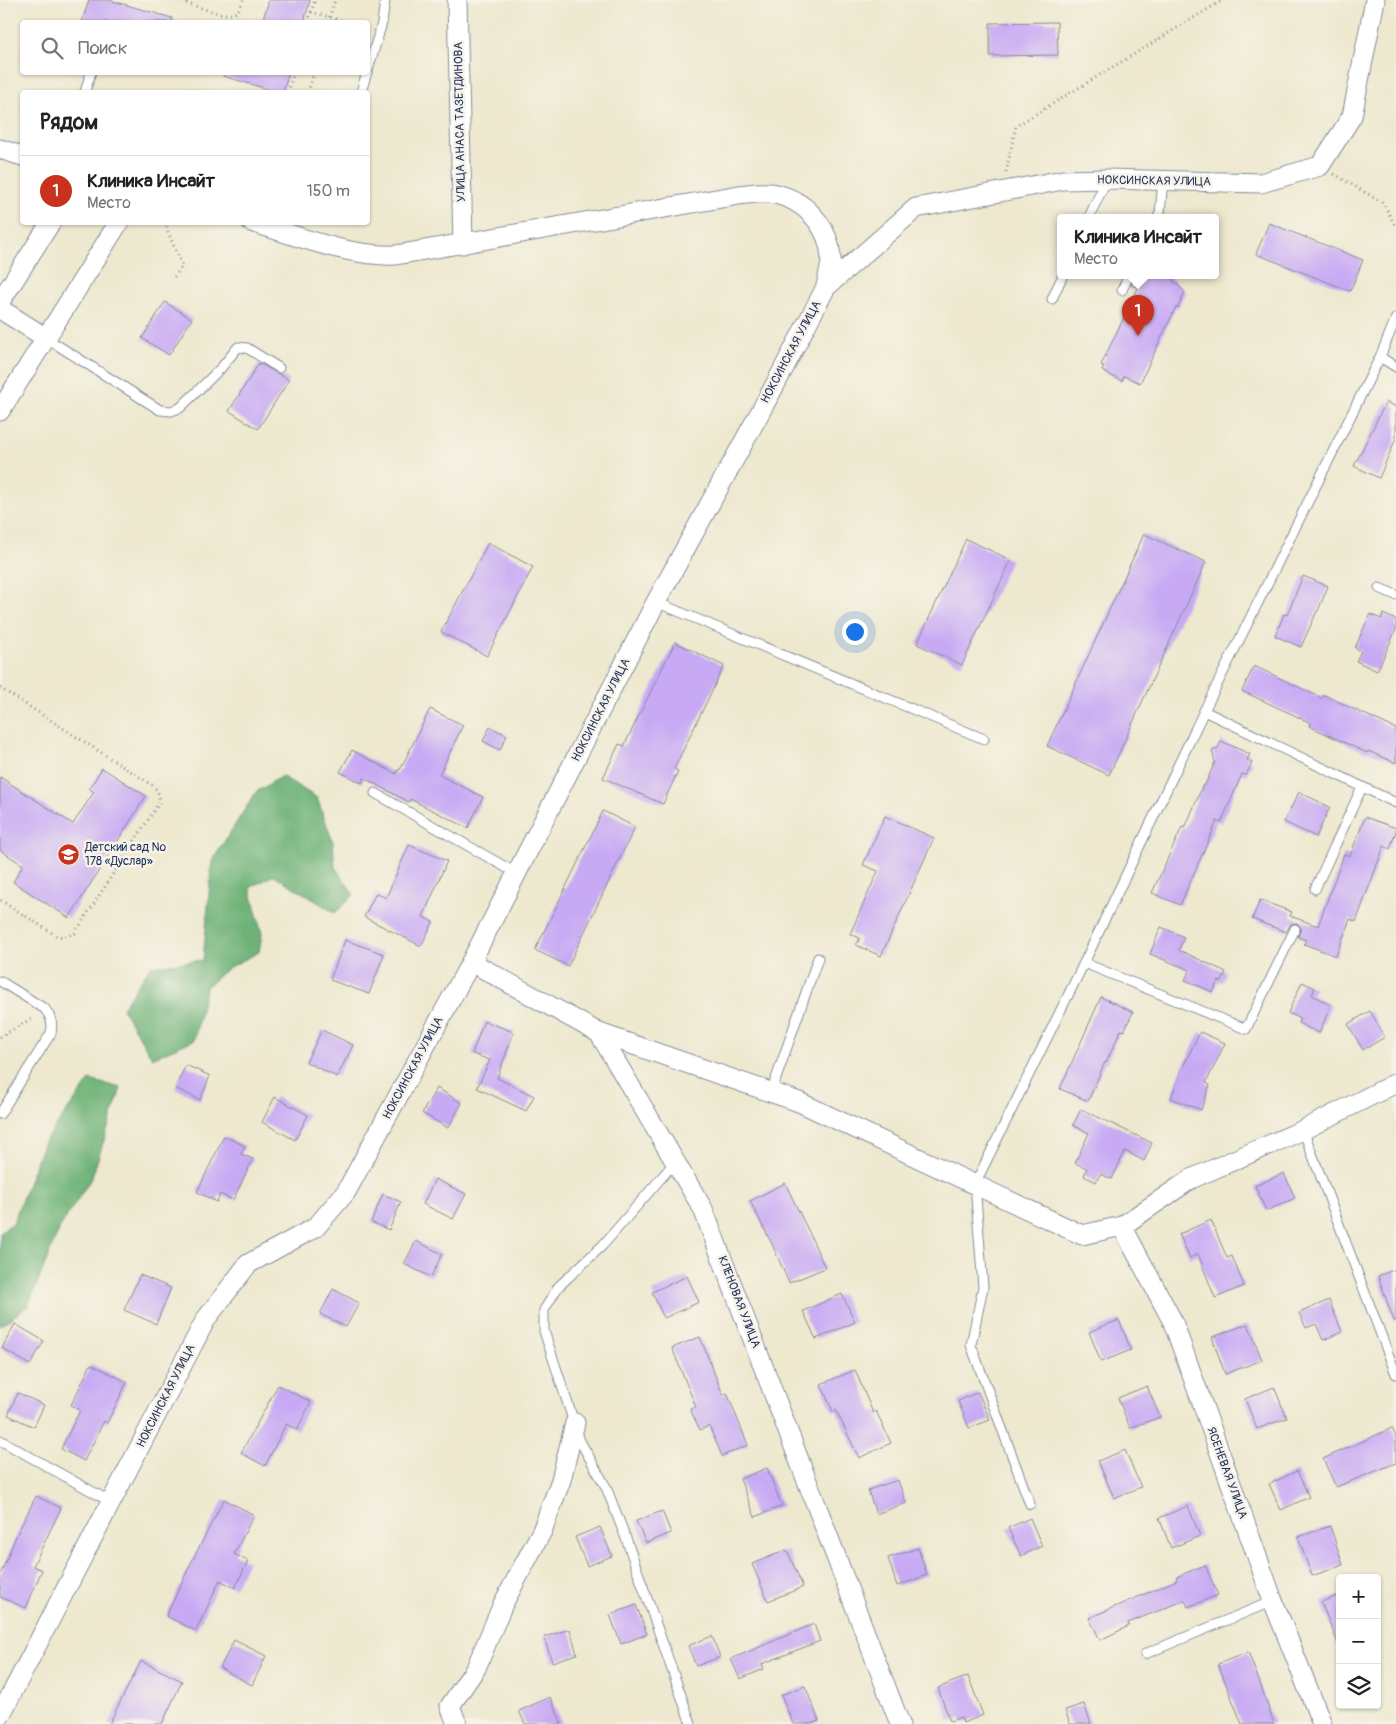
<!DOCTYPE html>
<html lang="ru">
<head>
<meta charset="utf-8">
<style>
	:root { --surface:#fff; --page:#f2f2f2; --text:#222; --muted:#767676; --line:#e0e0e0; --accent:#c8321e }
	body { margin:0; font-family:Pangolin,sans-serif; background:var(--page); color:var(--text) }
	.controls { position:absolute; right:15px; bottom:15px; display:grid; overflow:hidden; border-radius:5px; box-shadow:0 1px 4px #0004 }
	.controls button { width:45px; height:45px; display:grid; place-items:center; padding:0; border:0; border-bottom:1px solid var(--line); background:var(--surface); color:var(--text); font:25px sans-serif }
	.you { position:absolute; left:854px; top:631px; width:18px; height:18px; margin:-12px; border:4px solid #fff; border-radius:50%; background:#1a73e8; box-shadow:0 0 0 8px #1a73e833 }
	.badge { display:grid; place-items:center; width:32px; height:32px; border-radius:50%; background:var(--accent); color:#fff; font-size:16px; font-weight:700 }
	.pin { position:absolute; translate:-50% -41px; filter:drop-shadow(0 1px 2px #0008) }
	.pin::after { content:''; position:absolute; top:26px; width:18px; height:15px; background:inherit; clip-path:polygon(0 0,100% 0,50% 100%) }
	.popup { position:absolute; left:1057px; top:214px; width:162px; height:65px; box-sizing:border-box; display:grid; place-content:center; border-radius:5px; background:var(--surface); filter:drop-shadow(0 1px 4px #0005); font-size:16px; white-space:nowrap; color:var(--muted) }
	.popup b { font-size:19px; color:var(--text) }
	.popup::after { content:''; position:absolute; left:50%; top:100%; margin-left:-10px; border:10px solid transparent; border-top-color:var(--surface) }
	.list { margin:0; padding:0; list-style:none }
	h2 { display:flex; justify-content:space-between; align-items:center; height:65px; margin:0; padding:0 20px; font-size:21px }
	h2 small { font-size:16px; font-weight:400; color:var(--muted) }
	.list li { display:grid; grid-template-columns:32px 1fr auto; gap:15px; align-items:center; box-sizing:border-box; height:70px; padding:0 20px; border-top:1px solid var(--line) }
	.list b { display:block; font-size:19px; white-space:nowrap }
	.list p { margin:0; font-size:16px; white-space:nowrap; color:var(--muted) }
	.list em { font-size:16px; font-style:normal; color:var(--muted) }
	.icon { flex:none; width:28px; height:28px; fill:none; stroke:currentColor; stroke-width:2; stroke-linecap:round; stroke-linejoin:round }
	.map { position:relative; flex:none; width:1396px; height:1724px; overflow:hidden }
	.search { position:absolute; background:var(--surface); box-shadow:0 1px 4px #0004; left:20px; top:20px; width:350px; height:55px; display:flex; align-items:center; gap:12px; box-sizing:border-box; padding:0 18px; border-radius:5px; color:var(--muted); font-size:19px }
	.panel { position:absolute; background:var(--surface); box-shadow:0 1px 4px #0004; left:20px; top:90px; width:350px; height:135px; border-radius:5px }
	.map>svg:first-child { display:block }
	.forest { fill:#6eb277; stroke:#44706a }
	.building { fill:#c7a9f4 }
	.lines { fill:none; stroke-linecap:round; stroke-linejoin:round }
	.lane-casing { stroke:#848c96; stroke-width:11 }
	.street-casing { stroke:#848c96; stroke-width:21 }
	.path { stroke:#848c96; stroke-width:3; stroke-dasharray:1 4; stroke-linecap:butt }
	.lane { stroke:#fff; stroke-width:9 }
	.street { stroke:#fff; stroke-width:19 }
	.labels { text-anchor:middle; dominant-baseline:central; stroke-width:5; stroke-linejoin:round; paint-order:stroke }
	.street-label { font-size:12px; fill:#1b2f5e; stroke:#f7f3e8 }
	.poi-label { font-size:12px; fill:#1b2f5e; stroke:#f7f3e8; text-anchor:start }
</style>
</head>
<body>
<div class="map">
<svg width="1396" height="1724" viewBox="0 0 1396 1724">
	<rect width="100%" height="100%" fill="#f7f3e8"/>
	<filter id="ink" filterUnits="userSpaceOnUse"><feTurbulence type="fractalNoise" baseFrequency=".02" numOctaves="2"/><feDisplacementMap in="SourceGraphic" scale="10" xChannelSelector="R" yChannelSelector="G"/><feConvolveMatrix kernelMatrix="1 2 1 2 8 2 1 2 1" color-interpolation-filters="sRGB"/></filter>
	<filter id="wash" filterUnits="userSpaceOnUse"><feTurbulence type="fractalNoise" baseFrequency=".0096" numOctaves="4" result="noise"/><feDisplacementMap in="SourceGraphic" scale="20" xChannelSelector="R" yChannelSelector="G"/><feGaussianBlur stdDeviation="1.12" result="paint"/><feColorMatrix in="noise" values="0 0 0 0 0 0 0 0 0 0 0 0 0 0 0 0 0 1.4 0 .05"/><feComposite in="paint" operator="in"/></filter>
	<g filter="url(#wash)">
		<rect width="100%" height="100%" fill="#ede8ce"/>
		<!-- forest -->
		<g class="forest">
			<path d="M282,776L317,798L333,842L335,867L354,895L335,913L274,875L250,888L262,934L259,952L228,968L206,987L194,1040L152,1058L122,1008L151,966L203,960L212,861L256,792Z"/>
			<path d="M90,1080L121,1088L92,1177L60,1227L28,1306L0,1326V1232L13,1223L44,1142Z"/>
		</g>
		<g id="blocks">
			<!-- building -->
			<g class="building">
				<path d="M89,0H109L172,18V22H82Z"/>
				<path d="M269,0H310L304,22H262Z"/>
				<path d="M1057,22L1058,55L990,56V23Z"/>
				<path d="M224,72H289L283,92H278L223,76Z"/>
				<path d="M1269,223L1363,260L1350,291L1256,254Z"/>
				<path d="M1135,275H1168L1185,292L1178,308L1176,307L1140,383L1124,376L1122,381L1102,371L1104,366L1101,365L1138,288L1131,285Z"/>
				<path d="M165,302L192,319L169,355L142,338Z"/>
				<path d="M259,363L289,380L258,429L229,411Z"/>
				<path d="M1386,402L1396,407V438L1379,478L1354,466Z"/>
				<path d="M1144,534L1206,562L1109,775L1047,746Z"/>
				<path d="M966,539L1011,560L962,665L917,644Z"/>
				<path d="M488,543L533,567L487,656L441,632Z"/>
				<path d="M1303,576L1328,586L1318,611H1317L1301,647L1275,636L1284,614L1287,615Z"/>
				<path d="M1370,614L1381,619L1383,614L1396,620V630L1377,671L1356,661L1361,651L1355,648Z"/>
				<path d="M675,642L724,666L674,769L678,771L663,804L603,778L619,744L624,746Z"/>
				<path d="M1254,666L1322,698L1324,695L1396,729V763L1368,751L1367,753L1309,726L1311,723L1242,691Z"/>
				<path d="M430,709L463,725L439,775L483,797L468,828L410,799L409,802L364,778L362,783L340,772L352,750L396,774L399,769L400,770Z"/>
				<path d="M490,727L507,735L500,750L483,741Z"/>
				<path d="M1221,741L1250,754L1247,760L1252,763L1246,775L1242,774L1221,823L1217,821L1180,905L1152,893L1182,827L1185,828L1203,785H1205L1215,762L1212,751L1218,748Z"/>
				<path d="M102,768L146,796L69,918L13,882L23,865L0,850V777L73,824L94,792L89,789Z"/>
				<path d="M1299,792L1330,807L1316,837L1284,822Z"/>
				<path d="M603,811L635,827L568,966L535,950Z"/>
				<path d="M885,816L934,838L881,956L856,945L860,938L850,934L878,871L863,865Z"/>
				<path d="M1365,817L1396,828V831L1390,849L1384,846L1356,922L1350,919L1336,956L1304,944L1306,940L1298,937L1301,928L1297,923L1291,924L1286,932L1252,919L1260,900L1292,912L1290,916L1318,926L1344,854L1350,856Z"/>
				<path d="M409,845L447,861L423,917L433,922L421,946L364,917L376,893L386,898Z"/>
				<path d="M1161,927L1184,937L1179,950L1226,972L1222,982L1218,981L1213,992L1185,980L1190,970L1150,954Z"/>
				<path d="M345,940L384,954L369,994L330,980Z"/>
				<path d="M1302,982L1315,988L1312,995L1331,1005L1319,1033L1298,1023L1300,1018L1288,1013Z"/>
				<path d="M1101,997L1133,1012L1124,1031L1121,1030L1106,1063L1105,1062L1088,1101L1060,1089Z"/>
				<path d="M1370,1011L1385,1037L1363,1050L1348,1024Z"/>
				<path d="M484,1021L514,1032L497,1078L534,1096L526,1111L477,1088L490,1060L472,1054Z"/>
				<path d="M322,1030L353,1045L337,1077L306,1062Z"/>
				<path d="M1200,1032L1225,1043L1206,1083L1210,1085L1201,1110L1171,1098L1180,1073Z"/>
				<path d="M186,1065L210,1076L200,1100L175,1088Z"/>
				<path d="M437,1088L462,1103L448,1128L422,1113Z"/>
				<path d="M275,1097L308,1115L295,1140L262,1122Z"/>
				<path d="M1081,1109L1152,1143L1144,1161L1125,1151L1112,1179L1100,1174L1096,1182L1084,1176L1087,1168L1075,1163L1089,1133L1073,1125Z"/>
				<path d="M224,1136L245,1146L241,1154L253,1159L233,1200L220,1194L217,1202L197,1192Z"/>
				<path d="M1284,1173L1295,1198L1266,1211L1255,1186Z"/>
				<path d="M435,1179L466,1194L453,1219L423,1204Z"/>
				<path d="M785,1183L808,1230L825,1268L789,1283L772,1244L750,1201Z"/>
				<path d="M383,1194L401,1202L389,1230L371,1222Z"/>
				<path d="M1211,1220L1227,1258L1232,1256L1244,1286L1215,1298L1198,1254L1190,1258L1179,1234Z"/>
				<path d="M416,1241L442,1254L431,1277L404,1264Z"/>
				<path d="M1396,1269V1321H1394L1378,1276Z"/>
				<path d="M140,1275L171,1288L156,1324L124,1310Z"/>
				<path d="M687,1276L699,1302L664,1318L652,1292Z"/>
				<path d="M333,1289L359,1303L346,1327L320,1314Z"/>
				<path d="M842,1294L855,1322L816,1339L803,1311Z"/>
				<path d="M1329,1300L1342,1332L1323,1340L1316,1324L1306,1328L1299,1313Z"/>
				<path d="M1119,1320L1131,1350L1101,1362L1089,1332Z"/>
				<path d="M15,1324L44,1341L30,1365L2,1348Z"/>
				<path d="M1248,1324L1262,1360L1225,1374L1212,1337Z"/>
				<path d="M700,1337L723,1395L727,1393L748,1445L722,1456L709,1426L700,1430L690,1409L696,1407L672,1348Z"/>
				<path d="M91,1364L127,1382L107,1423L104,1421L84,1461L61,1449L80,1410L71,1405Z"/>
				<path d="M855,1370L873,1413L876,1411L891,1443L859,1458L836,1410L833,1412L821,1384Z"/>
				<path d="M278,1385L311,1402L297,1430L286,1424L265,1466L241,1453Z"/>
				<path d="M1147,1386L1160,1417L1130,1428L1118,1398Z"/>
				<path d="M1274,1387L1287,1418L1257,1429L1245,1399Z"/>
				<path d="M978,1392L990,1420L969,1428L958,1401Z"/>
				<path d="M18,1393L44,1405L34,1427L8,1415Z"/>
				<path d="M1392,1428L1396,1437V1463L1336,1487L1323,1459Z"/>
				<path d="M1125,1450L1141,1487L1114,1498L1098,1461Z"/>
				<path d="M767,1468L782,1506L755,1517L740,1479Z"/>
				<path d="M1297,1471L1309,1497L1281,1510L1269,1484Z"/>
				<path d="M898,1480L906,1503L876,1514L868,1490Z"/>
				<path d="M36,1496L61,1508L33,1566L42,1570L26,1608L0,1597V1575L16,1536Z"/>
				<path d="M224,1499L254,1515L234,1554L248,1561L235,1588L220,1580L196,1631L166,1616L190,1565Z"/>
				<path d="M1188,1506L1200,1536L1171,1548L1159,1518Z"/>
				<path d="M662,1511L671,1533L646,1543L636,1521Z"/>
				<path d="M1030,1518L1042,1546L1021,1556L1008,1528Z"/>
				<path d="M1330,1526L1343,1565L1312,1576L1298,1537Z"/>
				<path d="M600,1527L612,1556L587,1566L575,1537Z"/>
				<path d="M918,1548L927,1575L897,1586L888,1558Z"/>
				<path d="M787,1550L803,1587L768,1601L752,1564Z"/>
				<path d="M1205,1565L1218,1595L1188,1607L1185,1600L1128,1623L1129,1626L1100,1640L1089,1618L1177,1580L1176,1577Z"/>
				<path d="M1340,1595V1646H1339L1321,1602Z"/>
				<path d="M636,1605L647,1634L621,1644L610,1615Z"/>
				<path d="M814,1624L820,1641L762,1664L764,1669L740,1679L731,1659Z"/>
				<path d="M570,1629L577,1654L552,1662L544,1637Z"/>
				<path d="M712,1636L720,1657L696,1666L688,1646Z"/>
				<path d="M234,1640L266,1656L252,1685L220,1668Z"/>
				<path d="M1248,1652L1260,1683L1274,1724H1242L1218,1664Z"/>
				<path d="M141,1661L182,1681L162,1724H109Z"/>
				<path d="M968,1676L983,1715L963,1723L961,1717L950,1721L938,1688Z"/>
				<path d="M805,1686L819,1721L811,1724H793L781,1695Z"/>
				<path d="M550,1697L562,1724H525L519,1711Z"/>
				<path d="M1084,1704L1091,1724H1070L1065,1710Z"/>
			</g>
		</g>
	</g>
	<g filter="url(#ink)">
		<use href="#blocks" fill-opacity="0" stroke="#848c96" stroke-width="1"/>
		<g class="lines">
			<defs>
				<g id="lane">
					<path d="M368,70L382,23L385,0"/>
					<path d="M85,92L91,72"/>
					<path d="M361,92L367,72"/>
					<path d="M1089,217L1107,179"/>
					<path d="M1158,217L1160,213L1163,181"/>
					<path d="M1122,290L1129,275"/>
					<path d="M1052,299L1063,275"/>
					<path d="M46,338L160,410L171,411L180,408L221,368L238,347L247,348L279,368"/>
					<path d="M1380,357L1396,367"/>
					<path d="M1379,588L1396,595"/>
					<path d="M656,602L984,739"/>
					<path d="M1204,711L1396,803"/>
					<path d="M375,793L516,873"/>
					<path d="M1315,889L1362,787"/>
					<path d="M1084,963L1246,1029L1295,929"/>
					<path d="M0,981L45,1009C51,1017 53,1023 51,1033L0,1114"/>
					<path d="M771,1093L818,958"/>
					<path d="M1303,1130L1396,1374"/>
					<path d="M675,1162L603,1245L558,1287L544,1310V1331L580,1441L606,1487L627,1541L691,1724"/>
					<path d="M0,1440L111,1502"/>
					<path d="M1030,1504L971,1345L983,1287L975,1184L1084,963L1204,711L1380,357L1396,318"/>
					<path d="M1145,1654L1273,1601"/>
				</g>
				<g id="street">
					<path d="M457,0L463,244"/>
					<path d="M0,149L22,156"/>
					<path d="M251,222C297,236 349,257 396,255L739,195C749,194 760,192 770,193C804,198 830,226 831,260C831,268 827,278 826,287"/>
					<path d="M0,302L51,222"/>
					<path d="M0,309L46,338"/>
					<path d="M0,411L119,222"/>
					<path d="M471,962L599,1033L703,1209L900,1724"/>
					<path d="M599,1033L799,1102L1082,1235L1122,1226L1191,1179L1303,1130L1396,1083"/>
					<path d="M1122,1226L1173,1322L1273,1601L1322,1724"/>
					<path d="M0,1716L206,1319L248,1264L316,1227L346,1192L471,962L656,602L775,385L826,287L916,208L1063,180L1107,179L1261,183L1320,166L1352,116L1375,0"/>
					<path d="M457,1724L450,1706L476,1668L503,1604L542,1531L561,1480L575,1423"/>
				</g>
			</defs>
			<!-- lane casing -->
			<use href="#lane" class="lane-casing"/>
			<!-- street casing -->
			<use href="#street" class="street-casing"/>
			<!-- path -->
			<g class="path">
				<path d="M177,0C188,3 220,16 231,14C238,13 241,7 243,0"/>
				<path d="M311,12L347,22"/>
				<path d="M308,22L315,0"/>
				<path d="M328,22L335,0"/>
				<path d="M189,90L198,92"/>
				<path d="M288,92L294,72"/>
				<path d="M308,92L314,72"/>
				<path d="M1006,172L1016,126L1223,0"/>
				<path d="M1334,174L1383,203L1396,227"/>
				<path d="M164,222L182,266L172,280"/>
				<path d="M0,688L152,785C158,790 160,795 159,803L75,933L64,937L57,936L0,900"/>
				<path d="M0,1037L34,1017"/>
			</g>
			<!-- lane -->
			<use href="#lane" class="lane"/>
			<!-- street -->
			<use href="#street" class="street"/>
		</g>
	</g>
	<!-- icons -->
	<defs>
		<symbol id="school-disc" viewBox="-11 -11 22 22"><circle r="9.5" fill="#c8321e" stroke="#f7f3e8"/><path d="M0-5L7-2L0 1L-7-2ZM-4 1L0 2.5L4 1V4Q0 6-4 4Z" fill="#fff"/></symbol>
	</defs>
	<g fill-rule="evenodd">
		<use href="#school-disc" x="56" y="842" width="25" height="25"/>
	</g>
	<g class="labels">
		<!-- street labels -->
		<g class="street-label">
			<text transform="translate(460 122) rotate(-91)">УЛИЦА АНАСА ТАЗЕТДИНОВА</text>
			<text transform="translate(1154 181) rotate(1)">НОКСИНСКАЯ УЛИЦА</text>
			<text transform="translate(791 352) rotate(-62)">НОКСИНСКАЯ УЛИЦА</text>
			<text transform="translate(601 710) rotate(-63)">НОКСИНСКАЯ УЛИЦА</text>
			<text transform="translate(413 1068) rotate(-62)">НОКСИНСКАЯ УЛИЦА</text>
			<text transform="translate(739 1302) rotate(69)">КЛЕНОВАЯ УЛИЦА</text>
			<text transform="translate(166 1396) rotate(-63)">НОКСИНСКАЯ УЛИЦА</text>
			<text transform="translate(1227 1473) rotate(70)">ЯСЕНЕВАЯ УЛИЦА</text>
		</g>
		<!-- poi labels -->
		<g class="poi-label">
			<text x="85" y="847">Детский сад №<tspan x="85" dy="14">178 «Дуслар»</tspan></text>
		</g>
	</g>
</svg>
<div class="controls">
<button>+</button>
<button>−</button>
<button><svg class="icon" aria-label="layers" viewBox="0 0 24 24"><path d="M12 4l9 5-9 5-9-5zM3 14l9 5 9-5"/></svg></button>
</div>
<div class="you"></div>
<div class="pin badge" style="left:1138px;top:336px">1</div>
<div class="popup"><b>Клиника Инсайт</b>Место</div>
<div class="search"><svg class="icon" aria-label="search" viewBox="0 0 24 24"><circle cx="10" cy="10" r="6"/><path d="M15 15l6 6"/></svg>Поиск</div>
<section class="panel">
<h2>Рядом<small></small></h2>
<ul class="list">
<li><span class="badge">1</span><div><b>Клиника Инсайт</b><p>Место</p></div><em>150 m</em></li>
</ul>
</section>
</div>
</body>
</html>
